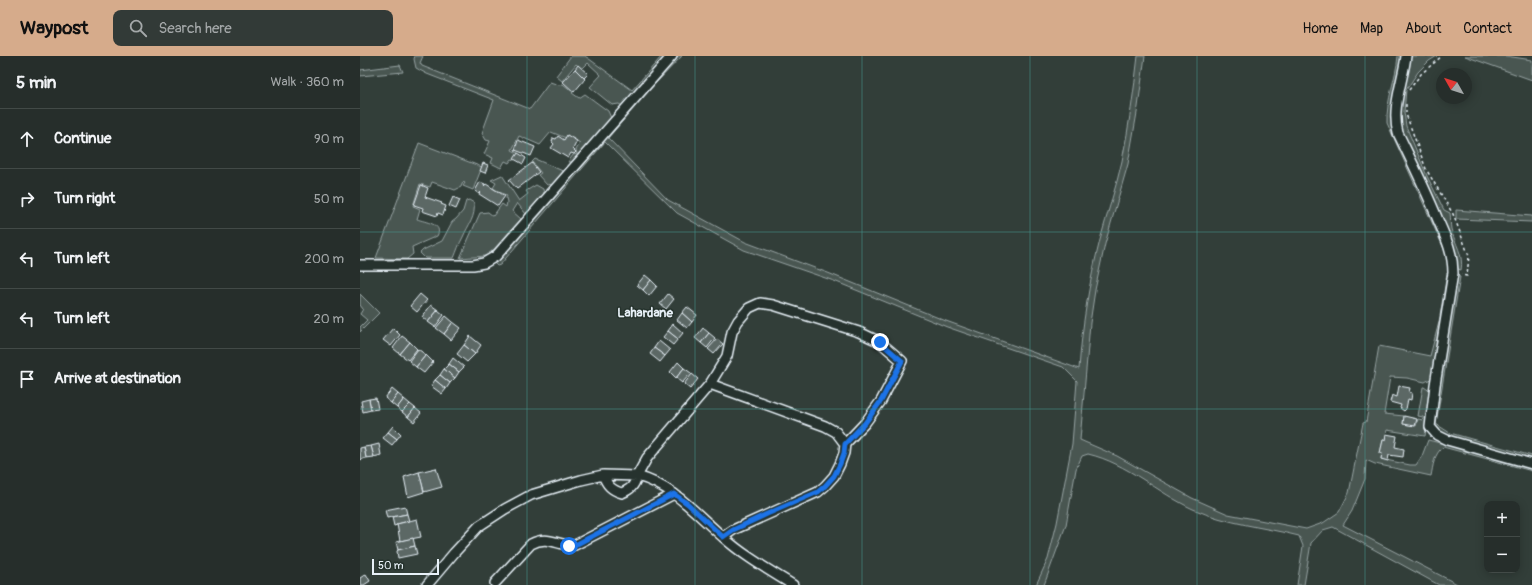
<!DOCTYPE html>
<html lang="en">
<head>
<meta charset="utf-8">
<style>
	:root { --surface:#262e2b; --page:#323a37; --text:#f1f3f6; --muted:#a4a8a9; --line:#424a47; --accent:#d6ab8b }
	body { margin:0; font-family:Pangolin,sans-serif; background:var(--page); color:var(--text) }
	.controls { position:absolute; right:12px; bottom:12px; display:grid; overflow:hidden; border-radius:8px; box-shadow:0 2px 10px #0003 }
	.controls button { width:36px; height:36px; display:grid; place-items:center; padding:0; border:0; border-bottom:1px solid var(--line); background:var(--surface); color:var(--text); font:20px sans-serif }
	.compass { position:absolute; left:1076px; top:12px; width:36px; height:36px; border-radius:50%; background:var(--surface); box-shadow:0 2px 10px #0003; rotate:309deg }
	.scale { position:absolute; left:12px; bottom:10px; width:67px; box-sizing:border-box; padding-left:4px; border:2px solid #e8f1f8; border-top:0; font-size:11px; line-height:14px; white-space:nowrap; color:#e8f1f8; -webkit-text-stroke:3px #26332d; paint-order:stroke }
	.stop { position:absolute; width:12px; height:12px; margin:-9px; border:3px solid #1a73e8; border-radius:50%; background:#fff }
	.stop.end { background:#1a73e8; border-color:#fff; box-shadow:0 1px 4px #0008 }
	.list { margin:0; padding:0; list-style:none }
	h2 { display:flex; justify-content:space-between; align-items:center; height:52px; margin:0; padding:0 16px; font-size:17px }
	h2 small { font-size:13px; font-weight:400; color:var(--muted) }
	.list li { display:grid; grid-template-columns:26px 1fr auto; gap:12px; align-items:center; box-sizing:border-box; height:60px; padding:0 16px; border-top:1px solid var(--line) }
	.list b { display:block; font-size:15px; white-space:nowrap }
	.list em { font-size:13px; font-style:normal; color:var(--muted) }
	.icon { flex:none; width:22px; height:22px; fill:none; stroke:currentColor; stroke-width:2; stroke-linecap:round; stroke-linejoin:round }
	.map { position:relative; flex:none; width:1172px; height:529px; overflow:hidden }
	header { display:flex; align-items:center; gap:24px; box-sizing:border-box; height:56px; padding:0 20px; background:var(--accent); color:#111 }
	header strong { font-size:19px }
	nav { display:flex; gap:22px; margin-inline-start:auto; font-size:14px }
	.search { width:280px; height:36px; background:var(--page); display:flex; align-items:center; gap:10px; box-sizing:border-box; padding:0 14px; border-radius:8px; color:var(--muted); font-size:15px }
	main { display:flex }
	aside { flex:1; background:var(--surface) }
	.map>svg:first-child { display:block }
	.green { fill:#495651; stroke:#98a4a4 }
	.building { fill:#5c6865; stroke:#e8f1f8 }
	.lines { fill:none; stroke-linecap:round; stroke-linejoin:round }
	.minor-casing { stroke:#e8f1f8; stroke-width:12 }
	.path { stroke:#e8f1f8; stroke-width:1.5; stroke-dasharray:3 3; stroke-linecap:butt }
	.minor { stroke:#26332d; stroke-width:9 }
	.route { stroke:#1a73e8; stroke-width:5 }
	.grid { fill:none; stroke:#459590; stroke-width:1; stroke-opacity:0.55 }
	.labels { text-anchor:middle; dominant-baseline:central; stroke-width:3; stroke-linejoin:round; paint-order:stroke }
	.quarter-label { font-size:13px; font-weight:bold; fill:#e8f1f8; stroke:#26332d }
</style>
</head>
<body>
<header>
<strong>Waypost</strong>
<div class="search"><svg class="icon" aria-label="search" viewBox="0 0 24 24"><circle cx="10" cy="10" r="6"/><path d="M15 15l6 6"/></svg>Search here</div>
<nav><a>Home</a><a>Map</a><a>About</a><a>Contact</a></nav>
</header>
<main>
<aside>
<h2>5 min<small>Walk · 360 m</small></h2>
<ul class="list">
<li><svg class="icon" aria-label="ahead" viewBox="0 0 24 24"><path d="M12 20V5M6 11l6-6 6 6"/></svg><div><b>Continue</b></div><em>90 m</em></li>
<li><svg class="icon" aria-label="right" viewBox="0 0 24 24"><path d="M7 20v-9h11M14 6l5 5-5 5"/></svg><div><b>Turn right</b></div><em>50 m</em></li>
<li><svg class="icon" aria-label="left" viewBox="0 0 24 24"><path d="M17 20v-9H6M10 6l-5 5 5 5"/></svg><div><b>Turn left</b></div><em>200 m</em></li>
<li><svg class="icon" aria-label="left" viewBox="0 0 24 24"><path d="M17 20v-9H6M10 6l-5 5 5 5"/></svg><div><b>Turn left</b></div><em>20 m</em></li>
<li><svg class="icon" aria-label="arrive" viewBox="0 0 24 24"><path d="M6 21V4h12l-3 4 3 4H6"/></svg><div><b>Arrive at destination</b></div></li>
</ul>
</aside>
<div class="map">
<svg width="1172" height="529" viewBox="0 0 1172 529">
	<rect width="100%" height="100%" fill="#323e39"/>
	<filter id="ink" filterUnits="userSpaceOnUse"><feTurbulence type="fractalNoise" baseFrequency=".025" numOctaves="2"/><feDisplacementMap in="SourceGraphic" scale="8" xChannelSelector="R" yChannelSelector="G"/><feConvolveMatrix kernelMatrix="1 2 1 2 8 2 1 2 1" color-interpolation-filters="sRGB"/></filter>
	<g filter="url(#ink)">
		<!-- green -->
		<g class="green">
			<path d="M55,0H63L60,7L62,10L170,53L190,26L199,29L203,28L213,36L212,37L219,42L225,38L248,55L251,62L214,106H208L213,99L217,98L216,94L220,87L207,79L206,82L191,76L180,89L159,80L152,94L158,97L155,104L152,103L149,107L145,105L141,112L131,107L133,102L124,98L130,85L126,84L122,77L134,44L67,18L56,12L54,3Z"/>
			<path d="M211,0H225L272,34L302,0H308L262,50L259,48L252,49L230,31L241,19L228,7L222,13L216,8L202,25L196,20Z"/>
			<path d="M317,0H322L295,28L248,82L308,144L385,186L468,217L586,265L719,313C722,269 729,227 740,184C747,158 756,132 762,105C769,70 774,35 778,0H785L778,51L768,108L745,188L735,234L730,267L720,384L757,400L832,442L868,458L946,473L963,467L979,456L989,437L1003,367L1006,366L1019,290L1070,300L1079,266L1087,217L1090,216L1074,321L1065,326L1047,322L1030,321L1024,358L1044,360L1043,368L1056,370L1058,363L1063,364V361L1058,360L1063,331H1064L1071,336L1065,380L1027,374L1025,384H1023L1020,397H1022L1021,403L1050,409H1056L1062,400L1068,384L1172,410V415L1083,391C1074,398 1073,410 1071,420L1015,408L1006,404L1005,423L992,455L983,469L1099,529H1079L973,471L963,474L951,487L944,529H937L943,490L939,480C904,471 867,468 833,453C798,437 767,407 728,398L722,400L716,413L706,469L684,529H676L688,503L697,467L712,388L717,325L703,311L587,271L474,225L384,194L317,157L245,86L140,209L137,210L134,207L244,80Z"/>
			<path d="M1038,0H1043L1033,53L1088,194L1090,211L1088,212L1087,200L1084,193L1027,67C1026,44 1036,23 1038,0Z"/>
			<path d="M1049,0H1077L1069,5L1058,16L1046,34L1044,56L1046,70L1067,120L1084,154L1090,157C1091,163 1090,168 1091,173C1095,188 1104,199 1101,214L1098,213L1097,205L1091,186L1038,66Z"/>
			<path d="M1105,0H1146L1172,4V24Z"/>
			<path d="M40,9L43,16L0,20V14Z"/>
			<path d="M59,87L122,111L113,134L103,130L105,127L103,126L101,131L95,134L72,126L70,131L60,128L53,150L60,153L57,163C65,166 84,168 77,180L52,191L53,198L47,203L16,202Z"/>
			<path d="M175,103L205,116L194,128L187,129L178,119L181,117L172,106Z"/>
			<path d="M142,119L159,145L168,138L166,135L176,129L183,133L184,138L166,158L157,147L152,155L161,163L134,193L126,200L100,202L120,157L128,156L133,160L142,148L146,151L147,146L146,142L147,140L133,132L136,127L131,124Z"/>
			<path d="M109,144L114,147C116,161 108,169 103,181C99,188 97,195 94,202H65L60,197L63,194L82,185L92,166L96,163L103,155L106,145Z"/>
			<path d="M1096,154L1172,160V166L1096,163Z"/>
			<path d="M1096,220L1100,221L1076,368L1090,377L1172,400V405L1088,382L1075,373L1073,354Z"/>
			<path d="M0,238L19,257L0,276V271L7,264L0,258L3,253L0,249Z"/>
		</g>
		<!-- building -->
		<g class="building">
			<path d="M218,9L228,18L224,22L215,13Z"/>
			<path d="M215,13L225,23L214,36L203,26Z"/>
			<path d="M207,79L217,85L213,93L216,96L214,98L211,97L208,102L191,92L194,88L192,86L193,82L196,83L198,80L204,84Z"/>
			<path d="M158,84L175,91L171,100L155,94Z"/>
			<path d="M158,97L166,102L163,108L154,103Z"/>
			<path d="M123,107L128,109L125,117L120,115Z"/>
			<path d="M172,107L179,116L157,133L149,124Z"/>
			<path d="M120,126L125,128L124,130L126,128L145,140L138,150L119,138L121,136L119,138L115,135Z"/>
			<path d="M61,129L68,132L65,141L82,147L81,148L86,150L83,159L78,157L77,160L62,155L63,152L54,149Z"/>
			<path d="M93,141L100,144L96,153L89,150Z"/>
			<path d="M285,219L291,224L283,234L277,229Z"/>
			<path d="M291,224L297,230L289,240L283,234Z"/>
			<path d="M60,238L67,244L57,256L50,250Z"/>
			<path d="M308,238L314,243L306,253L300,248Z"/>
			<path d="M71,249L78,254L68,266L62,261Z"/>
			<path d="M327,251L337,259L332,266L322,257Z"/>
			<path d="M78,254L84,259L75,271L68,266Z"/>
			<path d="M322,257L332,266L327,272L317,264Z"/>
			<path d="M86,260L93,266L84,278L76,272Z"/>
			<path d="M93,266L101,272L91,284L84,278Z"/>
			<path d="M313,268L323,277L318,283L308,275Z"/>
			<path d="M33,272L40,279L31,290L23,284Z"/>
			<path d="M343,272L349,277L341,287L335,282Z"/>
			<path d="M308,275L318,283L313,289L303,281Z"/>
			<path d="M349,277L355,282L347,292L341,287Z"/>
			<path d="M42,280L50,286L40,298L33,292Z"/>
			<path d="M110,280L121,289L115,298L104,289Z"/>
			<path d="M357,283L363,288L354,298L348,293Z"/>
			<path d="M299,285L310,294L305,300L294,292Z"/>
			<path d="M50,286L57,293L48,304L40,298Z"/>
			<path d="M104,289L115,298L107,306L97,298Z"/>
			<path d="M294,292L305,300L300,306L290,298Z"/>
			<path d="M58,293L66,299L56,311L49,305Z"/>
			<path d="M66,299L73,306L64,317L56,311Z"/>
			<path d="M93,302L104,311L99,316L89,308Z"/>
			<path d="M318,306L324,312L316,322L310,316Z"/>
			<path d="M89,308L99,316L95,322L84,313Z"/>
			<path d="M324,312L331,317L322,327L316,322Z"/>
			<path d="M84,313L95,322L90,327L80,319Z"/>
			<path d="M332,318L338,323L330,333L324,328Z"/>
			<path d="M80,319L90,327L86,333L75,324Z"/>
			<path d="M75,324L86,333L82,338L71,330Z"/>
			<path d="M1039,330L1050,332L1049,336L1052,337L1051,344L1048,343L1046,353L1044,355L1040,352L1041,349L1030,346L1032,339L1037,341Z"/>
			<path d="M32,333L38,338L31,347L25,342Z"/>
			<path d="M38,338L44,343L37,352L31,347Z"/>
			<path d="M16,342L18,353L11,354L9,343Z"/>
			<path d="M9,343L11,354L3,356L1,345Z"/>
			<path d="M44,343L50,348L42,356L37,352Z"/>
			<path d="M50,348L55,352L48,361L42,356Z"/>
			<path d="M55,352L61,357L54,366L48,361Z"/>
			<path d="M1044,360L1057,363L1055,370L1043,368Z"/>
			<path d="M33,370L41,378L37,383L28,376Z"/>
			<path d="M28,376L37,383L32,389L23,382Z"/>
			<path d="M1026,378L1037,380L1035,391L1044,393L1043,401L1029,399L1028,405L1021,403L1022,397H1020L1023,384H1025Z"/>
			<path d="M19,388L21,399L14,401L11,390Z"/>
			<path d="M11,390L14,401L6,402L4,391Z"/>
			<path d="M4,391L6,402L0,404V392Z"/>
			<path d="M76,412L82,431L64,436L59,416Z"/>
			<path d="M59,416L64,436L48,441L44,421Z"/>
			<path d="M45,450L47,458L27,462L25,454Z"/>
			<path d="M47,458L49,465L37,468V469L34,470L32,461Z"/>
			<path d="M57,463L61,481L40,485L37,468Z"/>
			<path d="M53,482L55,490L38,494L36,486Z"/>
			<path d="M55,490L57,498L38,502L37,495L38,494Z"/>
			<path d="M6,518L10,525L4,529H0V522Z"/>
		</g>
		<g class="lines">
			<defs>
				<g id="minor">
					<path d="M1046,0C1043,25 1031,52 1038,77C1052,106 1066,134 1078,164C1086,182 1093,197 1093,217L1075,329L1070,371L1077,379L1087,384L1172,408"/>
					<path d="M0,209H113L124,207L136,200L312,0"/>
					<path d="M350,328L465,370L476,376L485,388"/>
					<path d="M363,481L373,474L458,436L465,430L474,420L480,408L484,397L485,388L505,367L521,345L542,305L520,286L499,276L413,249L400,247L389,252L378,265L372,276L367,300L350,328L287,402L277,420C314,430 335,457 363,481C384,500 409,514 433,529"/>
					<path d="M135,527L171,488C189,478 198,491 215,489L314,438"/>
					<path d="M67,529L94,497L119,470L145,453L171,439L221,424L243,419L277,420C274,430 271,433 262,437C251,434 247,429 243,419"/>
				</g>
			</defs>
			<!-- minor casing -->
			<use href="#minor" class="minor-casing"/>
			<!-- path -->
			<g class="path">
				<path d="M1049,34L1061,18L1082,0"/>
				<path d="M1046,48V58L1051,72L1066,113L1093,158L1109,200L1107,220L1101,219"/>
			</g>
			<!-- minor -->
			<use href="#minor" class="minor"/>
		</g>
	</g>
	<g class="lines" filter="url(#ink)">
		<!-- route -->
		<path class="route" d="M209,490L215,489L314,438L328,448L363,481L373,474L407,458L458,436L465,430L474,420L480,408L484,397L485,388L505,367L521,345L542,305L520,286"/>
	</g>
	<!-- grid -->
	<path class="grid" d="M167,0V529M335,0V529M502,0V529M670,0V529M837,0V529M1005,0V529M0,176H1172M0,353H1172"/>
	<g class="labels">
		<!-- quarter labels -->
		<g class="quarter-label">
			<text x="285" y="257">Lahardane</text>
		</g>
	</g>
</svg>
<div class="controls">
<button>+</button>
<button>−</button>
</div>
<svg class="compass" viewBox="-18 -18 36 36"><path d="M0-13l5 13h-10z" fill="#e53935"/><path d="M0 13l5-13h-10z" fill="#a4a8a9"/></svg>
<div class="scale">50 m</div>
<div class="stop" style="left:209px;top:490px"></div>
<div class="stop end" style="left:520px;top:286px"></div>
</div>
</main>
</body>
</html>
